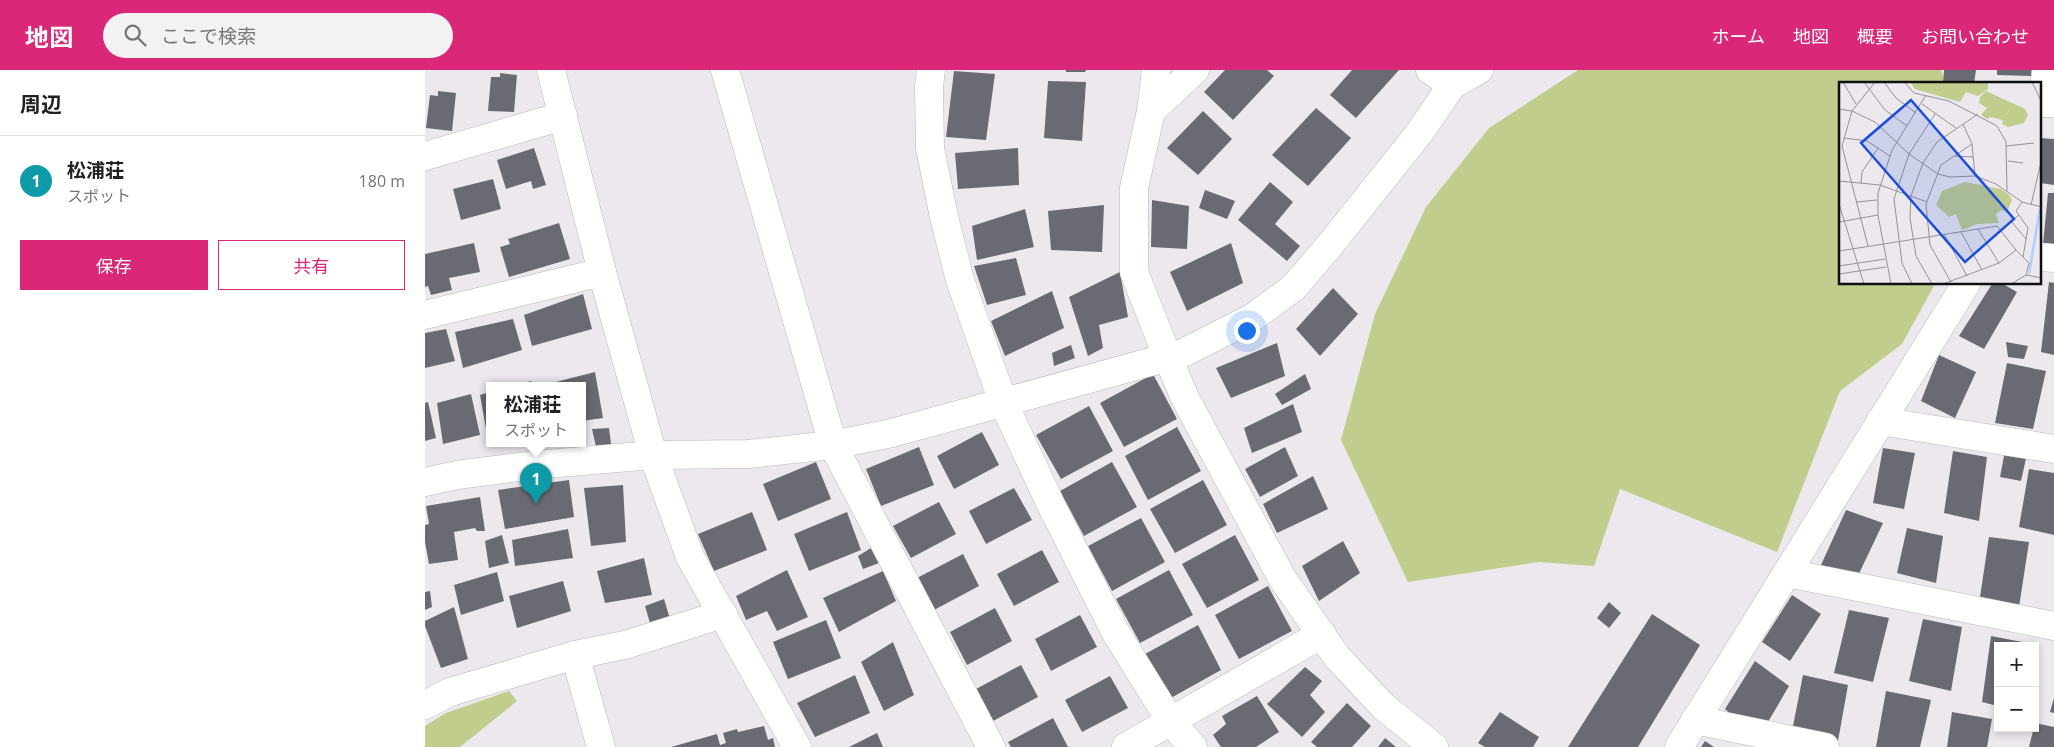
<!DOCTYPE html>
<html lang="ja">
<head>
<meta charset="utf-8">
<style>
	:root { --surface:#fff; --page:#f2f2f2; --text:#202124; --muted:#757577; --line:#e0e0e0; --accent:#db2777 }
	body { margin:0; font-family:"Open Sans","Noto Sans JP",sans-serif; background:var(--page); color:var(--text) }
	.controls { position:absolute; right:15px; bottom:15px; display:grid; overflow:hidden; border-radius:0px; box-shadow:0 2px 8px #0003 }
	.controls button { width:45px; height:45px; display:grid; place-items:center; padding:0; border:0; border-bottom:1px solid var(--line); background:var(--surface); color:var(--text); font:25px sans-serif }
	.you { position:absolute; left:821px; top:260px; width:18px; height:18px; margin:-12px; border:4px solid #fff; border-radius:50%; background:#1a73e8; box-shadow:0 0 0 8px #1a73e833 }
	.badge { display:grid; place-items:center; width:32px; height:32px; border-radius:50%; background:var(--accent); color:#fff; font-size:16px; font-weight:700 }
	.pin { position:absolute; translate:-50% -41px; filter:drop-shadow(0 1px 2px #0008) }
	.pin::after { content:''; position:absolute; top:26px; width:18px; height:15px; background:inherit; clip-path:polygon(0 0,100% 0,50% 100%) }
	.popup { position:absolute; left:61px; top:312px; width:100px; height:65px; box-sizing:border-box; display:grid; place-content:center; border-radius:0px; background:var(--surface); filter:drop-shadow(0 1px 4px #0005); font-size:16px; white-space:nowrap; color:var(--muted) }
	.popup b { font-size:19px; color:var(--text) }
	.popup::after { content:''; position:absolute; left:50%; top:100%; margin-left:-10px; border:10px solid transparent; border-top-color:var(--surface) }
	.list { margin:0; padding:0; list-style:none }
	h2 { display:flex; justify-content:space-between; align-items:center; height:65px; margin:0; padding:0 20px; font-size:21px }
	h2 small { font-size:16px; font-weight:400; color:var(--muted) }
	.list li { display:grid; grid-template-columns:32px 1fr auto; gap:15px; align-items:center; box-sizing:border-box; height:90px; padding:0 20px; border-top:1px solid var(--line) }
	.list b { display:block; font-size:19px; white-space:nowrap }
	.list p { margin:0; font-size:16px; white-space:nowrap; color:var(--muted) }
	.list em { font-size:16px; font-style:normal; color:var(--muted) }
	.actions { display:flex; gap:10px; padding:15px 20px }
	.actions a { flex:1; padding:11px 0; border:1px solid var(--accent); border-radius:0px; text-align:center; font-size:18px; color:var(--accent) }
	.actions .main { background:var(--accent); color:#fff }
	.icon { flex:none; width:28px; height:28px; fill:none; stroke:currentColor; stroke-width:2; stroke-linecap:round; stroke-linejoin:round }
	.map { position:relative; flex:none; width:1629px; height:677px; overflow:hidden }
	header { display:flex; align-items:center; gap:30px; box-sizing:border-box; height:70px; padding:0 25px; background:var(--accent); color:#fff }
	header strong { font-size:24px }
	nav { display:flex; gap:28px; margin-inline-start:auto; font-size:18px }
	.search { width:350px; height:45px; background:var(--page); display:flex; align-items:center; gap:12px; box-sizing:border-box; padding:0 18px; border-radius:28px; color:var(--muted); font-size:19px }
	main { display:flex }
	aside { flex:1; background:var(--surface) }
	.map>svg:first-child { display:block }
	.green { fill:#c1cd8c }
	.building { fill:#6a6b72 }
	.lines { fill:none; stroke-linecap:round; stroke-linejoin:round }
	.street-casing { stroke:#bbb6bc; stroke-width:29 }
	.street { stroke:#fff; stroke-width:28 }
	.inset-river { fill:none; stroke:#add1ff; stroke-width:2.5 }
	.inset-road { fill:none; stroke:#949195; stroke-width:1 }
	.view { fill:#1d4ed8; fill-opacity:0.15; stroke:#1d4ed8; stroke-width:2.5 }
	.inset-edge { fill:none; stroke:#0f0e10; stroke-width:2.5 }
</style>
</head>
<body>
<header>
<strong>地図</strong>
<div class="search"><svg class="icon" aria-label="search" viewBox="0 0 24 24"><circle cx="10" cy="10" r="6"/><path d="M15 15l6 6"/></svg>ここで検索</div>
<nav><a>ホーム</a><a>地図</a><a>概要</a><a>お問い合わせ</a></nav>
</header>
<main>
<aside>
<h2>周辺<small></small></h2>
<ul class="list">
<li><span class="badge" style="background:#0f9aa8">1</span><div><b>松浦荘</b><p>スポット</p></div><em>180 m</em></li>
</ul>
<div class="actions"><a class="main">保存</a><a>共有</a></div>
</aside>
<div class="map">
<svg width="1629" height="677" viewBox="0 0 1629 677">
	<rect width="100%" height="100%" fill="#ede8ee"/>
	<!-- green -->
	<g class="green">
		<path d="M1153,0H1516L1521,14H1415V214H1510L1477,274L1415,321L1352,482L1195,419L1169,496L1114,492L983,512L916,370L950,244L1001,137L1064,58Z"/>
		<path d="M84,621L92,631L35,677H0V656L21,643Z"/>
	</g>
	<!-- building -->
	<g class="building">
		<path d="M641,0H661L660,2H641Z"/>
		<path d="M800,0H842L849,6L808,50L779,22Z"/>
		<path d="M927,0H974L931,48L905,25Z"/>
		<path d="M1519,0H1551L1549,14H1518Z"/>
		<path d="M1572,0H1607L1606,6L1572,5Z"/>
		<path d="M529,1L570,4L561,70L521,67Z"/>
		<path d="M75,3L92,5L89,42L63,41L66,7H75Z"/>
		<path d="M623,11L661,12L657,71L619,68Z"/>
		<path d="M13,21L31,23L27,61L1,58L5,25L13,26Z"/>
		<path d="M891,38L926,68L883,116L847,85Z"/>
		<path d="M778,41L807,69L773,105L742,78Z"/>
		<path d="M1615,68L1629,69V115L1615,113Z"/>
		<path d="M109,78L121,115L108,119L106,111L81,119L72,90Z"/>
		<path d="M593,78L594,115L533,119L530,83Z"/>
		<path d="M68,109L76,139L36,150L28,119Z"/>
		<path d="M845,112L868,132L850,154L875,176L862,191L813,150Z"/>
		<path d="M780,120L810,131L802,149L774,138Z"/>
		<path d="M1623,123H1629V175L1618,174Z"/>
		<path d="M727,130L764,136L762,179L726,177Z"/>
		<path d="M679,135L677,182L626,180L623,141Z"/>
		<path d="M600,139L609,177L552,190L547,156Z"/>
		<path d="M134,153L145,189L84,207L75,177L85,174L83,169Z"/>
		<path d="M49,173L55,202L24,208L27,220L6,225L3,216L0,217V184Z"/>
		<path d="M806,173L818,213L762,241L745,202Z"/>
		<path d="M591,188L601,225L562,235L549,196Z"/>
		<path d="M695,202L703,247L674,255L678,278L663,286L644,227Z"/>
		<path d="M1624,212L1629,213V285L1616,282Z"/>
		<path d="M1567,214H1578L1592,222L1559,279L1534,266Z"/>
		<path d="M908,218L933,244L895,286L871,259Z"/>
		<path d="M627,221L639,258L580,286L566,251Z"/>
		<path d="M158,224L167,259L107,276L99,245Z"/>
		<path d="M88,249L97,280L38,298L30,262Z"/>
		<path d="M21,259L30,291L0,298V263Z"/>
		<path d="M1581,272L1603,276L1599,289L1583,287Z"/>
		<path d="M852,273L860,306L806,328L791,298Z"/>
		<path d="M646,275L650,288L629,296L627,283Z"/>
		<path d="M1514,285L1551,302L1530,348L1496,331Z"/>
		<path d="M1582,293L1621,301L1608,359L1570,353Z"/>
		<path d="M170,302L178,348L157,351V315H119Z"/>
		<path d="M728,304L752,349L699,377L675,333Z"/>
		<path d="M880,304L886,319L857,335L850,324Z"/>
		<path d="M106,311L108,315H93Z"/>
		<path d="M65,322V369L63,370L55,325Z"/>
		<path d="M46,324L55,365L18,374L12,333Z"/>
		<path d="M3,332L11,368L0,371V333Z"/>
		<path d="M868,334L877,362L827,383L819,358Z"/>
		<path d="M664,336L688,381L636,409L611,365Z"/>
		<path d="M752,357L776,401L723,430L700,386Z"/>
		<path d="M184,358L186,374L171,377L167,359Z"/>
		<path d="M557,362L574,395L529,419L512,386Z"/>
		<path d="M494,377L509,415L456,436L441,399Z"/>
		<path d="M860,377L873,406L835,427L820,399Z"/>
		<path d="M1458,378L1490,383L1479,439L1448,433Z"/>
		<path d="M1528,381L1562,387L1554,451L1519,443Z"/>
		<path d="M1580,381L1602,384L1596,411L1575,407Z"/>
		<path d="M391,392L406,429L353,451L338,414Z"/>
		<path d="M687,392L712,437L659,466L635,421Z"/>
		<path d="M1604,399L1629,403V465L1594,457Z"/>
		<path d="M888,406L903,439L852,463L838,434Z"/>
		<path d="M144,410L149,447L80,459L73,420Z"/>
		<path d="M778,410L802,455L750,483L725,439Z"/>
		<path d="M198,415L201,472L166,476L159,418Z"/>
		<path d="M589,418L607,450L561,474L544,441Z"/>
		<path d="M55,427L60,461H52L50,458L29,462L33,490L4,494L0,472V455L4,454L1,436Z"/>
		<path d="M514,432L531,464L486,488L468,456Z"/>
		<path d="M1421,440L1458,453L1431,510L1396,495Z"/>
		<path d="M327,442L342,480L289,501L273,464Z"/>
		<path d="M422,442L436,480L384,501L369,464Z"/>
		<path d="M716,448L740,492L687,521L663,476Z"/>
		<path d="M1482,458L1518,466L1511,513L1472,503Z"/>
		<path d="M143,459L148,488L90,496L87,470Z"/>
		<path d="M77,465L84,493L64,498L60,471Z"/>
		<path d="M810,465L834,510L782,538L757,494Z"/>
		<path d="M1564,467L1604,472L1594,537L1555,527Z"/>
		<path d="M918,471L935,503L894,531L877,496Z"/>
		<path d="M446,478L454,493L438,499L433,486Z"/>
		<path d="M617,480L634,512L589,536L572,504Z"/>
		<path d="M538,484L554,516L509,540L492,508Z"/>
		<path d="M219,488L227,525L180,533L172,501Z"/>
		<path d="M362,500L383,547L352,561L342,541L321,550L311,526Z"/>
		<path d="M744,500L768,545L715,573L691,529Z"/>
		<path d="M458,501L471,531L414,562L398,528Z"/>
		<path d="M72,502L79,531L36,545L29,515Z"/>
		<path d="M138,511L146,541L92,558L84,526Z"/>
		<path d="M843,516L867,561L814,589L790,545Z"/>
		<path d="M5,521L7,537L0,540V522Z"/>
		<path d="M1367,525L1396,544L1365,591L1337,572Z"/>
		<path d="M239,529L245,549L225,553L220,536Z"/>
		<path d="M1184,532L1196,543L1184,558L1172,548Z"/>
		<path d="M29,537L43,589L16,598L0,556V551Z"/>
		<path d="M570,538L587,571L542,595L525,562Z"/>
		<path d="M1424,540L1464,548L1448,612L1409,603Z"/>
		<path d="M1227,544L1275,575L1213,677H1143Z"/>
		<path d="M655,545L672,577L626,601L610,569Z"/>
		<path d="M1498,549L1537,557L1526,621L1484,611Z"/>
		<path d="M401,550L416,588L363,609L348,572Z"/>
		<path d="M773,555L796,600L744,629L720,584Z"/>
		<path d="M1566,566L1613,575L1573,576V636L1557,632Z"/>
		<path d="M468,572L489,625L459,641L436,592Z"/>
		<path d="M1330,591L1364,616L1340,657L1316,654L1300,639Z"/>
		<path d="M596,595L613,627L568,651L551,619Z"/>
		<path d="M880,597L897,611L885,625L900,642L877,667L842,634Z"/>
		<path d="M430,605L445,643L390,667L372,633Z"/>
		<path d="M1378,605L1423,615L1413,671L1367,661Z"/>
		<path d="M685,606L703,638L657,662L640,630Z"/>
		<path d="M1461,621L1506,630L1495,677H1451Z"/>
		<path d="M832,626L854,662L831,677H796L788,665L801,654L797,646Z"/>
		<path d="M1629,628V643L1625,642Z"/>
		<path d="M922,633L946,656L927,677H892L886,672Z"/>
		<path d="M1075,642L1114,667L1108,677H1060L1053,673Z"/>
		<path d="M1527,642L1567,649L1562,677H1522Z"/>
		<path d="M628,648L643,677H586L583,672Z"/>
		<path d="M1610,653L1629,657V677H1604Z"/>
		<path d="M339,656L343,670L348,668L350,677H246L292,664L295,675L301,673L298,663L312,659L313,662Z"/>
		<path d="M452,663L458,677H424Z"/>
		<path d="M960,668L971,677H953Z"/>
		<path d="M1280,671L1289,677H1276Z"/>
	</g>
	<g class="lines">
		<defs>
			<g id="street">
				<path d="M126,0L177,202L228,385L265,487L372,677"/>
				<path d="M300,0L408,375L566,677"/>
				<path d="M506,0L504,16L505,78L519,147L535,210L578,332L626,435L691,563L746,652L768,677"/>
				<path d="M731,0L726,41L709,118V202L743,288L760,328L857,508L912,587L959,637L1009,677"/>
				<path d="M1005,0L1027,15"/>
				<path d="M1621,0L1618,33H1629"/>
				<path d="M726,41L770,0"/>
				<path d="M0,86L138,46"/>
				<path d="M1615,187L1629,188"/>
				<path d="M0,245L177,202"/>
				<path d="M1455,351L1629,379"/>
				<path d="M0,412L32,405L110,395L228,385L323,384L408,375L467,363L758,283L827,248L868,218L905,175L995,62L1027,15L1054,0"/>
				<path d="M1362,503L1629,556"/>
				<path d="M150,585L176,677"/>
				<path d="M0,635L25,622L150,585L200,575L298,544"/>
				<path d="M1270,650L1400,677"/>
				<path d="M701,677L897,564"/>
				<path d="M1254,677L1541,214"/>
			</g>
		</defs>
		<!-- street casing -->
		<use href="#street" class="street-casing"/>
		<!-- street -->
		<use href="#street" class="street"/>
	</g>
	<!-- overview -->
	<g transform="translate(1414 12)">
		<rect width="202" height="202" fill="#ede8ee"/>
		<path d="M149,0V7L139,14L127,10L121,20L76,7L72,1ZM147,9L186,27L189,33L185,41L169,45L163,42L164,38L151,35L148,37L142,33L148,26L140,21L141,15ZM126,100L162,107L171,114L173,118L168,130L162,128L157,132L160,141L138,142L123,148L117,132L110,135L97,123L103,109Z" fill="#c1cd8c"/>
		<path class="inset-river" d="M190,192L201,127"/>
		<path class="inset-road" d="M4,0L17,22M25,0L46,28L68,44M45,0L57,16L77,31M65,0L75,11L110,19L158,44L167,60L168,109M193,0L203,21M83,22L117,46M0,27L13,29L36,40L70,72L99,92L111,95L136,94L157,102L183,120L203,125M124,42L133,62L136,94M5,56L28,59L51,74M167,64L195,61M116,74L134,75M169,79L184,81M0,99L41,103L88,120M22,101L23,90L39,66M18,120L38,118M183,120L177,129L189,146L184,175M0,122L25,202M192,123L201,84M180,133L172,139L187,157M0,140L39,133M139,147L160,181M122,150L143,188M105,152L128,194M89,155L158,144L177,168L160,181L104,202M29,164L3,64L13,29L36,0M0,169L89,155M0,184L46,177M0,192L47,185M187,193L203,196M112,200L91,163L87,122L102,83L133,62M52,202L39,133V111L53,68L87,13M73,202L63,181L55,117L70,72L96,32M93,202L77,174L71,136L72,114L84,81L98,60L139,32M172,202L187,193L190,181L177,168"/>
		<path class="view" d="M72,18L175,137L126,180L22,61Z"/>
		<rect width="202" height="202" class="inset-edge"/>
	</g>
</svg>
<div class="controls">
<button>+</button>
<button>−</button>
</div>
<div class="you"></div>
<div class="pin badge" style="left:111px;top:434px;background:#0f9aa8">1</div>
<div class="popup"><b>松浦荘</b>スポット</div>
</div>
</main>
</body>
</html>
